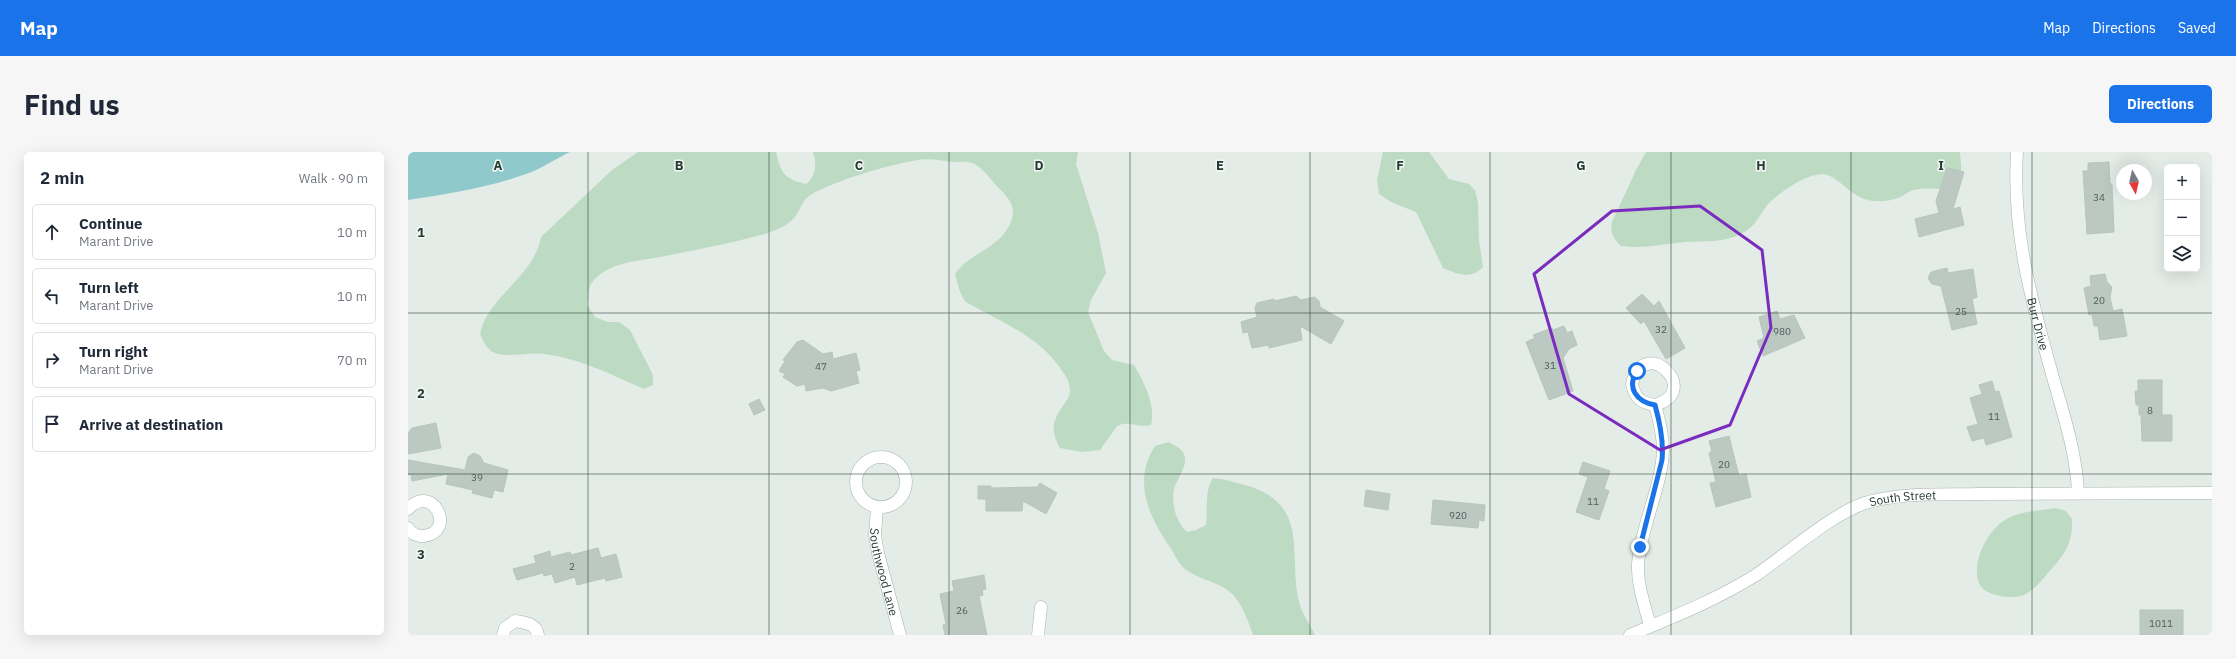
<!DOCTYPE html>
<html lang="en">
<head>
<meta charset="utf-8">
<style>
	:root { --surface:#fff; --page:#f6f6f7; --text:#1f2937; --muted:#747a83; --line:#e0e1e3; --accent:#1a73e8 }
	body { margin:0; font-family:"IBM Plex Sans",sans-serif; background:var(--page); color:var(--text) }
	.controls { position:absolute; right:12px; top:12px; display:grid; overflow:hidden; border-radius:6px; box-shadow:0 4px 16px #0002 }
	.controls button { width:36px; height:36px; display:grid; place-items:center; padding:0; border:0; border-bottom:1px solid var(--line); background:var(--surface); color:var(--text); font:20px sans-serif }
	.compass { position:absolute; left:1708px; top:12px; width:36px; height:36px; border-radius:50%; background:var(--surface); box-shadow:0 4px 16px #0002; rotate:172deg }
	.stop { position:absolute; width:12px; height:12px; margin:-9px; border:3px solid #1a73e8; border-radius:50%; background:#fff }
	.stop.end { background:#1a73e8; border-color:#fff; box-shadow:0 1px 4px #0008 }
	.list { margin:0; padding:0; list-style:none }
	h2 { display:flex; justify-content:space-between; align-items:center; height:52px; margin:0; padding:0 16px; font-size:17px }
	h2 small { font-size:13px; font-weight:400; color:var(--muted) }
	.list li { display:grid; grid-template-columns:26px 1fr auto; gap:12px; align-items:center; box-sizing:border-box; height:56px; margin:0 8px 8px; padding:0 8px; border:1px solid var(--line); border-radius:6px }
	.list b { display:block; font-size:15px; white-space:nowrap }
	.list p { margin:0; font-size:13px; white-space:nowrap; color:var(--muted) }
	.list em { font-size:13px; font-style:normal; color:var(--muted) }
	.icon { flex:none; width:22px; height:22px; fill:none; stroke:currentColor; stroke-width:2; stroke-linecap:round; stroke-linejoin:round }
	.map { position:relative; flex:none; width:1804px; height:483px; overflow:hidden; border-radius:6px }
	header { display:flex; align-items:center; gap:24px; box-sizing:border-box; height:56px; padding:0 20px; background:var(--accent); color:#fff }
	header strong { font-size:19px }
	nav { display:flex; gap:22px; margin-inline-start:auto; font-size:14px }
	.intro { display:flex; align-items:center; justify-content:space-between; box-sizing:border-box; height:96px; padding:0 24px }
	h1 { margin:0; font-size:28px }
	.button { padding:10px 18px; border-radius:6px; background:var(--accent); color:#fff; font-size:14px; font-weight:700 }
	main { display:flex; gap:24px; padding:0 24px }
	aside { flex:1; background:var(--surface); border-radius:6px; box-shadow:0 4px 16px #0002 }
	.map>svg:first-child { display:block }
	.green { fill:#bddbc3 }
	.water { fill:#8fc9cc }
	.building { fill:#bbc9c2; stroke:#b6c5bd }
	.lines { fill:none; stroke-linecap:round; stroke-linejoin:round }
	.minor-casing { stroke:#a6b3ad; stroke-width:13 }
	.tertiary-casing { stroke:#a6b3ad; stroke-width:13 }
	.minor { stroke:#fff; stroke-width:12 }
	.tertiary { stroke:#fff; stroke-width:12 }
	.route { stroke:#1a73e8; stroke-width:5 }
	.marked { fill:none; stroke:#7b2cbf; stroke-width:3; stroke-linejoin:round }
	.grid { fill:none; stroke:#243b33; stroke-width:1; stroke-opacity:0.55 }
	.labels { text-anchor:middle; dominant-baseline:central; stroke-width:3; stroke-linejoin:round; paint-order:stroke }
	.number-label { font-size:10px; fill:#4a5e57 }
	.street-label { font-size:12px; fill:#243b33; stroke:#f3f8f5 }
	.grid-label { font-size:13px; text-anchor:middle; font-weight:bold; fill:#243b33; stroke:#f3f8f5; stroke-width:3; stroke-linejoin:round; paint-order:stroke }
</style>
</head>
<body>
<header>
<strong>Map</strong>
<nav><a>Map</a><a>Directions</a><a>Saved</a></nav>
</header>
<div class="intro"><h1>Find us</h1><a class="button">Directions</a></div>
<main>
<aside>
<h2>2 min<small>Walk · 90 m</small></h2>
<ul class="list">
<li><svg class="icon" aria-label="ahead" viewBox="0 0 24 24"><path d="M12 20V5M6 11l6-6 6 6"/></svg><div><b>Continue</b><p>Marant Drive</p></div><em>10 m</em></li>
<li><svg class="icon" aria-label="left" viewBox="0 0 24 24"><path d="M17 20v-9H6M10 6l-5 5 5 5"/></svg><div><b>Turn left</b><p>Marant Drive</p></div><em>10 m</em></li>
<li><svg class="icon" aria-label="right" viewBox="0 0 24 24"><path d="M7 20v-9h11M14 6l5 5-5 5"/></svg><div><b>Turn right</b><p>Marant Drive</p></div><em>70 m</em></li>
<li><svg class="icon" aria-label="arrive" viewBox="0 0 24 24"><path d="M6 21V4h12l-3 4 3 4H6"/></svg><div><b>Arrive at destination</b></div></li>
</ul>
</aside>
<div class="map">
<svg width="1804" height="483" viewBox="0 0 1804 483">
	<rect width="100%" height="100%" fill="#e3ece7"/>
	<!-- green -->
	<g class="green">
		<path d="M230,0H368C373,21 376,27 398,32C408,24 409,12 405,0H670L668,12L690,81L698,121L683,148L680,160L696,199L704,208L726,213C736,230 748,253 743,273C730,277 721,268 709,274L692,298L674,300L652,296C639,273 648,265 660,246C664,239 661,229 657,223C633,184 596,172 558,150C551,141 550,133 547,122C562,100 594,96 603,69C610,52 597,43 586,31C580,24 573,14 564,11C559,9 551,10 546,10C534,9 521,6 510,8C483,12 426,29 404,42C394,47 393,58 386,66C378,76 361,81 349,84C319,92 287,98 257,104C234,109 198,109 183,132C180,137 180,147 179,153L187,165L200,170H211L222,178L245,223V233L236,237C204,223 171,206 136,202C120,200 103,206 87,201C79,198 76,190 72,182C79,145 126,125 133,85L204,18Z"/>
		<path d="M975,0H1021L1041,27L1061,32L1067,38L1070,51L1071,89L1075,115C1063,128 1049,122 1035,116L1008,60L983,50L971,42L969,28Z"/>
		<path d="M1238,0H1552L1554,26C1531,44 1529,33 1506,38C1500,39 1496,44 1490,46C1478,50 1463,51 1452,45C1440,40 1427,22 1414,22C1396,23 1374,39 1361,51C1353,60 1349,72 1338,79C1319,91 1298,89 1277,90C1255,92 1236,97 1213,94C1205,86 1202,81 1204,70L1228,18Z"/>
		<path d="M761,290C766,293 773,296 776,302C781,313 769,326 766,337C763,352 768,370 779,380L788,378L798,373C800,357 796,340 805,326C818,327 828,331 841,334C902,354 880,402 891,450C894,461 902,473 907,483H845C840,469 835,453 824,442C810,428 787,428 774,414C769,409 766,401 762,395C741,365 724,329 747,294Z"/>
		<path d="M1647,356L1658,359L1664,367C1665,392 1656,403 1640,421C1634,428 1627,437 1618,442C1607,448 1576,445 1571,431C1563,411 1579,379 1597,368C1612,359 1631,359 1647,356Z"/>
	</g>
	<!-- water -->
	<path class="water" d="M0,0H162C147,7 133,17 118,22C79,36 40,42 0,48Z"/>
	<!-- building -->
	<g class="building">
		<path d="M1701,10L1702,32H1704L1706,80L1679,82L1675,19H1680V11Z"/>
		<path d="M1539,16L1556,20L1545,57L1552,55L1556,73L1511,85L1507,67L1531,61L1528,49Z"/>
		<path d="M1539,116L1540,121L1565,117L1569,145L1564,147L1569,172L1544,178L1533,134L1524,132L1520,126L1523,120Z"/>
		<path d="M1697,122L1699,130L1704,135L1702,145L1705,159L1714,157L1719,184L1692,188L1690,174H1686L1684,162L1681,163L1676,136L1683,134L1682,124Z"/>
		<path d="M1234,142L1246,154L1251,149L1277,196L1258,207L1236,169L1233,172L1218,156Z"/>
		<path d="M888,144L893,148L906,145L911,149L912,155L936,169L923,192L892,174L894,188L861,196V193L844,196L840,180L835,181L833,170L849,165L847,156L849,151L866,147L867,149Z"/>
		<path d="M1369,159L1372,167L1386,163L1397,186L1355,204L1349,189L1356,186L1351,165Z"/>
		<path d="M1156,174L1159,181L1164,179L1169,193L1161,197L1155,206L1165,239L1141,248L1118,190L1127,186L1125,183L1144,176L1145,178Z"/>
		<path d="M395,188L415,202L424,200L425,207L448,201L452,218L448,219L451,231L423,239L415,236L398,239L397,232L389,234L375,225L377,222L371,219L377,209L375,208L389,190Z"/>
		<path d="M1730,228H1754V263H1764V289H1734L1733,263H1731V253H1728L1727,239H1730Z"/>
		<path d="M1584,229L1587,240L1591,239L1604,285L1578,293L1576,286L1564,289L1559,275L1570,272L1562,246L1574,242L1571,233Z"/>
		<path d="M351,247L357,258L346,263L341,252Z"/>
		<path d="M28,271L33,296L0,302V281L4,276Z"/>
		<path d="M1321,284L1331,324L1338,322L1343,345L1308,355L1302,331L1308,330L1301,301L1304,299L1301,289Z"/>
		<path d="M66,301L72,304L76,311L100,318L95,340L86,338L84,346L64,341L65,338L38,332L40,322L4,329L3,322L0,323V308L57,318L60,305Z"/>
		<path d="M1175,310L1202,319L1196,337L1201,339L1191,368L1168,360L1180,325L1171,322Z"/>
		<path d="M632,331L649,341L638,362L615,349L614,359H578V347H570V334H583V336L629,335Z"/>
		<path d="M958,338L982,342L980,358L956,354Z"/>
		<path d="M1025,348L1077,353L1076,369L1071,368L1070,376L1023,372Z"/>
		<path d="M190,396L193,406L208,402L214,425L198,429L197,426L169,433L167,425L147,431L144,422L136,424L135,421L109,428L105,417L128,411L126,404L142,399L143,405L162,400L163,403Z"/>
		<path d="M576,423L578,437L574,438L575,443L571,444L579,483H537L535,473L538,472L532,442L546,439L544,429Z"/>
		<rect x="1732" y="458" width="43" height="25"/>
	</g>
	<g class="lines">
		<defs>
			<g id="minor">
				<path id="s1" d="M1609,0C1604,79 1623,147 1644,222C1655,261 1668,299 1670,340"/>
				<circle cx="473" cy="330" r="25"/>
				<path id="s2" d="M469,356L467,383L470,401L492,483"/>
				<path d="M0,357C25,330 49,380 16,384C10,385 3,381 0,376"/>
				<path d="M1242,474C1237,454 1229,433 1230,412C1233,374 1254,334 1255,298C1255,283 1251,267 1247,253C1296,239 1235,181 1224,232C1227,246 1233,251 1247,253"/>
				<path d="M95,483L97,476L107,469C117,471 128,471 130,483"/>
				<path d="M630,483L633,455"/>
			</g>
			<g id="tertiary">
				<path id="s3" d="M1222,483C1265,465 1308,448 1348,423C1379,402 1422,363 1457,351C1493,340 1533,343 1571,342C1649,341 1726,342 1804,341"/>
			</g>
		</defs>
		<!-- minor casing -->
		<use href="#minor" class="minor-casing"/>
		<!-- tertiary casing -->
		<use href="#tertiary" class="tertiary-casing"/>
		<!-- minor -->
		<use href="#minor" class="minor"/>
		<!-- tertiary -->
		<use href="#tertiary" class="tertiary"/>
	</g>
	<g class="lines">
		<!-- route -->
		<path class="route" d="M1229,219C1218,236 1229,250 1247,253C1252,271 1256,289 1254,308L1232,395"/>
	</g>
	<!-- marked area -->
	<path class="marked" d="M1292,54L1354,98L1363,176L1322,273L1252,298L1161,242L1126,122L1204,59Z"/>
	<!-- grid -->
	<path class="grid" d="M180,0V483M361,0V483M541,0V483M722,0V483M902,0V483M1082,0V483M1263,0V483M1443,0V483M1624,0V483M0,161H1804M0,322H1804"/>
	<g class="labels">
		<!-- number labels -->
		<g class="number-label">
			<text x="1691" y="45">34</text>
			<text x="1691" y="148">20</text>
			<text x="1553" y="159">25</text>
			<text x="1253" y="177">32</text>
			<text x="1374" y="179">980</text>
			<text x="1142" y="213">31</text>
			<text x="413" y="214">47</text>
			<text x="1742" y="258">8</text>
			<text x="1586" y="264">11</text>
			<text x="1316" y="312">20</text>
			<text x="69" y="325">39</text>
			<text x="1185" y="349">11</text>
			<text x="1050" y="363">920</text>
			<text x="164" y="414">2</text>
			<text x="554" y="458">26</text>
			<text x="1753" y="471">1011</text>
		</g>
		<!-- street labels -->
		<g class="street-label">
			<text stroke="none"><textPath href="#s1" startOffset="174">Burr Drive</textPath></text>
			<text stroke="none"><textPath href="#s3" startOffset="309">South Street</textPath></text>
			<text stroke="none"><textPath href="#s2" startOffset="65">Southwood Lane</textPath></text>
		</g>
	</g>
	<g class="grid-label">
		<text x="90" y="18">A</text>
		<text x="271" y="18">B</text>
		<text x="451" y="18">C</text>
		<text x="631" y="18">D</text>
		<text x="812" y="18">E</text>
		<text x="992" y="18">F</text>
		<text x="1173" y="18">G</text>
		<text x="1353" y="18">H</text>
		<text x="1533" y="18">I</text>
		<text x="13" y="85">1</text>
		<text x="13" y="246">2</text>
		<text x="13" y="407">3</text>
	</g>
</svg>
<div class="controls">
<button>+</button>
<button>−</button>
<button><svg class="icon" aria-label="layers" viewBox="0 0 24 24"><path d="M12 4l9 5-9 5-9-5zM3 14l9 5 9-5"/></svg></button>
</div>
<svg class="compass" viewBox="-18 -18 36 36"><path d="M0-13l5 13h-10z" fill="#e53935"/><path d="M0 13l5-13h-10z" fill="#747a83"/></svg>
<div class="stop" style="left:1229px;top:219px"></div>
<div class="stop end" style="left:1232px;top:395px"></div>
</div>
</main>
</body>
</html>
